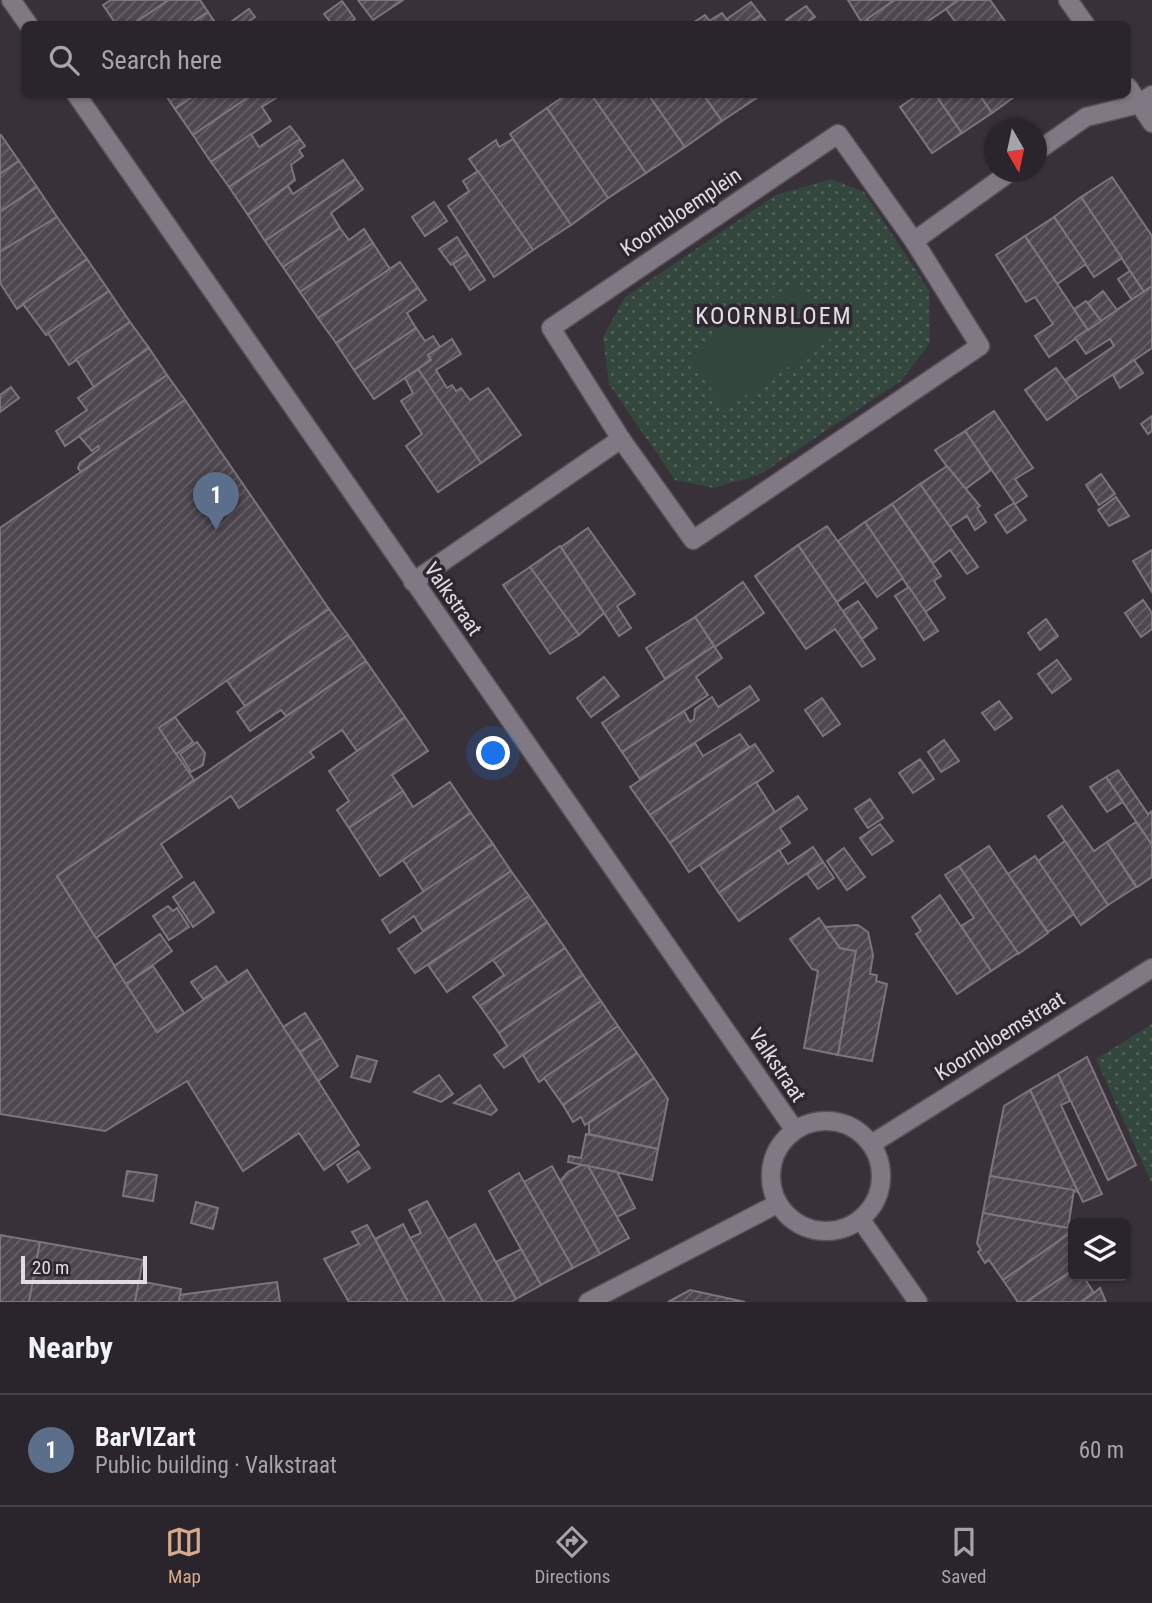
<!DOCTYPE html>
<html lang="en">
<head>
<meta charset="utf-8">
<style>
	:root { --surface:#2a252c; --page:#322d34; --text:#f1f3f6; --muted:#a5a5a9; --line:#464248; --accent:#d6ab8b }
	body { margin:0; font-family:"Roboto Condensed",sans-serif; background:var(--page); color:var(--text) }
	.controls { position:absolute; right:21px; bottom:21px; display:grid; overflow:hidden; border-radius:10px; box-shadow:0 2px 5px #0004 }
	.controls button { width:63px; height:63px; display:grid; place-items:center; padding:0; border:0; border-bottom:2px solid var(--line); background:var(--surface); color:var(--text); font:35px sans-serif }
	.compass { position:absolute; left:984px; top:119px; width:63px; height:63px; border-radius:50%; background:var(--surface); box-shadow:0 2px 5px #0004; rotate:171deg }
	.scale { position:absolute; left:21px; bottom:18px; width:126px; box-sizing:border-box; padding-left:7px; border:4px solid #e2dde3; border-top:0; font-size:19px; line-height:24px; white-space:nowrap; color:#e2dde3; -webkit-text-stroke:5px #2e2730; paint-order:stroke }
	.you { position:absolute; left:494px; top:754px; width:24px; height:24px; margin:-18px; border:5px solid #fff; border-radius:50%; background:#1a73e8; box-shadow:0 0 0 10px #1a73e833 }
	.badge { display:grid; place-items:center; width:46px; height:46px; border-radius:50%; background:var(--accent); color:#fff; font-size:23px; font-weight:700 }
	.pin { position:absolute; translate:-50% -58px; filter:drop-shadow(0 2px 4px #0008) }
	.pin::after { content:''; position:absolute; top:37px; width:24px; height:21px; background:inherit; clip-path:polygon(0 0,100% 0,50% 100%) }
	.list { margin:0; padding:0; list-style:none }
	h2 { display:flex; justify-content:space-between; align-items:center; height:91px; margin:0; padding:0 28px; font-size:30px }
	h2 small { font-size:23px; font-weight:400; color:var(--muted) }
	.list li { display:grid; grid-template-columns:46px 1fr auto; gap:21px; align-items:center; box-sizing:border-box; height:112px; padding:0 28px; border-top:2px solid var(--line) }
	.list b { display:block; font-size:26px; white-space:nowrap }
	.list p { margin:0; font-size:23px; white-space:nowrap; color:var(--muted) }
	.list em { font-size:23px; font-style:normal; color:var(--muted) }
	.icon { flex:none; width:38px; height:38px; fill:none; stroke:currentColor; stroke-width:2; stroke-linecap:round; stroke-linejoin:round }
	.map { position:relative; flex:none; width:1152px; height:1302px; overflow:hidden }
	.search { position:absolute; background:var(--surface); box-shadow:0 2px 5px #0004; left:21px; right:21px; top:21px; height:77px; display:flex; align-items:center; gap:18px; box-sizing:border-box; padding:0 24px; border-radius:10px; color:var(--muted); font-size:26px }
	.sheet { height:203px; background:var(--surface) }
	nav { display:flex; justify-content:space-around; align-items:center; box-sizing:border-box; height:98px; border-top:2px solid var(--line); background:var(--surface); font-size:19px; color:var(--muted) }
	nav a { display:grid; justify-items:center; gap:4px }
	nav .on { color:var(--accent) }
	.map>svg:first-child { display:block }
	.grass { fill:url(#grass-dots) }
	.park { fill:#33473d }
	.building { fill:url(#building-hatch); stroke:#7c747f; stroke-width:2 }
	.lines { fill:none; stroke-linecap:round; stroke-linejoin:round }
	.minor-casing { stroke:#565057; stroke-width:21 }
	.minor { stroke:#807882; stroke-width:18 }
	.labels { text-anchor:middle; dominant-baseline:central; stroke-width:7; stroke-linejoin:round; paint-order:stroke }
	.street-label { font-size:21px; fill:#e2dde3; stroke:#2e2730 }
	.quarter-label { font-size:24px; letter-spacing:2px; fill:#e2dde3; stroke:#2e2730 }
</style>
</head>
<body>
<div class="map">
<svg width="1152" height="1302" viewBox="0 0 1152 1302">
	<defs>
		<pattern id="grass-dots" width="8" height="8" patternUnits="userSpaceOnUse" patternTransform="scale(1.75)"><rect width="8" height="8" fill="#33473d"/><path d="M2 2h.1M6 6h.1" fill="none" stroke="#506159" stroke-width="1.8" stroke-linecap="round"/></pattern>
		<pattern id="building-hatch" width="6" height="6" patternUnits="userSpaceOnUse" patternTransform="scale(1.75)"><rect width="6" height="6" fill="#4e4750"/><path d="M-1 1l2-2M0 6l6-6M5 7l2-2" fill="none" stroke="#676169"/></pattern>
	</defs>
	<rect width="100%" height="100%" fill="#38313a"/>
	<!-- grass -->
	<g class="grass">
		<path d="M831,179L864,192L929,290L930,343L901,381L761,474L714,488L675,480L609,384L603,337L625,297L776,195Z"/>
		<path d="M1152,1024V1184L1096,1059Z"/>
	</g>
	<!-- park -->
	<path class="park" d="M794,283L831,338L725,409L689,355Z"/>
	<!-- building -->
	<g class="building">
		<path d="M111,0H169L133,24H116L103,5Z"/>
		<path d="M169,0H200L208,12L190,24H133Z"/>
		<path d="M358,0H403L373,20Z"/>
		<path d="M848,0H895L862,23Z"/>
		<path d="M895,0H959L924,24H871L867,19Z"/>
		<path d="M959,0H990L1007,24H957L946,9Z"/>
		<path d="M342,1L355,19L347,24H332L324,14Z"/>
		<path d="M751,2L761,15L748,24H730L727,19Z"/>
		<path d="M806,6L815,17L804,24H790L786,20Z"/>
		<path d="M249,9L255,17L245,24H228Z"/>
		<path d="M208,12L216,24H190Z"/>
		<path d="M722,13L730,24H712L709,21Z"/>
		<path d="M705,15L712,24H691Z"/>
		<path d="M761,15L768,24H748Z"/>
		<path d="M165,94H196L175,109Z"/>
		<path d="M196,94H253L193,135L175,109Z"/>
		<path d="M253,94H274L276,98L262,107L271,121L211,162L193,135Z"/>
		<path d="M567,94H592L646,173L608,198L547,108Z"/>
		<path d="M597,94H648L685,147L646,173L593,97Z"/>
		<path d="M648,94H703L722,121L685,147Z"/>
		<path d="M703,94H760L761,95L722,121Z"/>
		<path d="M919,94H935L962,133L932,153L900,107Z"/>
		<path d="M935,94H979L992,113L962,133Z"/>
		<path d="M979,94H1018L992,113Z"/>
		<path d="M547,108L608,198L571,225L510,134Z"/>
		<path d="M290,126L300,139L229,187L211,162L251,134L259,147Z"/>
		<path d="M1,135L19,161L0,174V136Z"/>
		<path d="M300,139L305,146L299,150L303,156L291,165L295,180L248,215L229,187Z"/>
		<path d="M513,139L571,225L533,250L469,159L496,140L499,147Z"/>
		<path d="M343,160L356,179L265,241L248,215L288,186L293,194Z"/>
		<path d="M19,161L37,187L0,212V174Z"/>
		<path d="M478,171L533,250L494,277L448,206L469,191L463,181Z"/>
		<path d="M1112,177L1152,236V286L1144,292L1081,197Z"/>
		<path d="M356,179L363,189L331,213L340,228L283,267L265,241Z"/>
		<path d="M37,187L57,217L0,252V212Z"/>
		<path d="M1081,197L1122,258L1094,277L1054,217Z"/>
		<path d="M434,202L447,221L425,236L412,217Z"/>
		<path d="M57,217L87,259L17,309L0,283V252Z"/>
		<path d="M1054,217L1086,264L1057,284L1025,236Z"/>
		<path d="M340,228L349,240L364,229L373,243L300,292L283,267Z"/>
		<path d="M1025,236L1088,330L1049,357L1035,336L1053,324L1035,297L1026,302L996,255Z"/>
		<path d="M457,237L468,254L451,265L439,249Z"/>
		<path d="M373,243L390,269L318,318L300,292Z"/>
		<path d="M468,254L485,280L470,290L453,264Z"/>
		<path d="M87,259L109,291L46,335L23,304Z"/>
		<path d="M400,262L418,288L336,343L318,318Z"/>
		<path d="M1130,271L1144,292L1132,300L1118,279Z"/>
		<path d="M1152,286V348L1078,398L1065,380L1114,346L1110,339L1086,354L1075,338Z"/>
		<path d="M418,288L426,300L407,313L416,328L354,370L336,343Z"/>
		<path d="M109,291L130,322L69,365L48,333Z"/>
		<path d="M1103,291L1117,310L1101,321L1088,303Z"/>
		<path d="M1086,301L1101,321L1088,330L1074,309Z"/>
		<path d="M130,322L149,348L94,387L76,359Z"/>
		<path d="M416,328L425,341L433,336L440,347L428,355L431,360L374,399L354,370Z"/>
		<path d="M452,339L461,354L436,370L447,388L452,385L456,391L461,388L470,400L488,388L521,435L481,463L418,369L431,360L428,355Z"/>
		<path d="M149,348L167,375L65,446L56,431L87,410L78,398Z"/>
		<path d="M1134,360L1143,373L1120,388L1113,375Z"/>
		<path d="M1056,368L1078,398L1047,420L1025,390Z"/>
		<path d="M418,369L481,463L438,492L406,446L422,434L401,401L413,393L405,378Z"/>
		<path d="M167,375L185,400L81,472L78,468L80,463L99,449L98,446L92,451L79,436Z"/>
		<path d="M11,387L19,398L0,412V395Z"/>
		<path d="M185,400L329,609L159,728L194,780L57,876L157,1032L247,970L359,1145L324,1170L299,1133L243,1171L187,1081L105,1131L0,1114V528Z"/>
		<path d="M994,411L1033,468L1015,479L1027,496L1015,504L965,431Z"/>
		<path d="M1152,416V431L1148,434L1141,424Z"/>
		<path d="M965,431L991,470L964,490L935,450Z"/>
		<path d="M947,466L980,506L977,508L986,522L975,530L967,516L950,527L920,484Z"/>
		<path d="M1101,474L1115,494L1099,505L1086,485Z"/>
		<path d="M920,484L978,567L967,574L950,550L933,563L892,504Z"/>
		<path d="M1116,497L1129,516L1109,526L1098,510Z"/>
		<path d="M1014,503L1026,520L1007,533L995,515Z"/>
		<path d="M892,504L941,576L934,581L945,598L925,612L865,522Z"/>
		<path d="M865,522L903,578L877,597L838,541Z"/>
		<path d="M827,526L866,581L837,602L798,545Z"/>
		<path d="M588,528L635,594L617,606L631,628L619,636L561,547Z"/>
		<path d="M798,545L875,659L862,667L835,629L806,649L755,576Z"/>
		<path d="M560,546L604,613L579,635L530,567Z"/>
		<path d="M1152,550V592L1133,561Z"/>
		<path d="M530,567L579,635L550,654L503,585Z"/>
		<path d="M743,582L764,613L715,647L695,617Z"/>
		<path d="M909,587L938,631L924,640L895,596Z"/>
		<path d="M1143,600L1152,613V629L1141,637L1125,613Z"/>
		<path d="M858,601L877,628L862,639L843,611Z"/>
		<path d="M329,609L348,635L245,706L227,681Z"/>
		<path d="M695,617L714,646L665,679L646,648Z"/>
		<path d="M1046,619L1058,636L1040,650L1028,633Z"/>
		<path d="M348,635L366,661L286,716L281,710L250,731L237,712Z"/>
		<path d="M714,646L722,658L696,677L708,695L622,752L602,723Z"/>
		<path d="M1057,660L1071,679L1052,693L1038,674Z"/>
		<path d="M366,661L405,717L357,751L342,730L310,752L314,757L239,808L231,796L161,844L182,877L96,938L57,876Z"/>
		<path d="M604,677L619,696L591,717L577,698Z"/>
		<path d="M750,686L759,700L640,779L622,752L684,711L690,722L694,719L695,709L712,697L718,707Z"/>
		<path d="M822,698L840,724L823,736L805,710Z"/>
		<path d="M999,701L1012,718L995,730L982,713Z"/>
		<path d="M175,717L193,742L176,754L159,728Z"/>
		<path d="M405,717L428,751L392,775L403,791L349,828L337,810L349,801L329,771Z"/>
		<path d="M740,734L749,747L650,815L630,787L695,743L703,756Z"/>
		<path d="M944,740L959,761L941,772L928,752Z"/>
		<path d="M197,742L205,753L203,765L191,772L180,754Z"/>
		<path d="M755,744L773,771L670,843L650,815Z"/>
		<path d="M920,759L934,779L913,793L899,773Z"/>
		<path d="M1118,770L1148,814L1152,811V845L1106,777Z"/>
		<path d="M1106,777L1123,802L1107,812L1090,787Z"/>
		<path d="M450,782L471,813L380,876L349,828L403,791L413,807Z"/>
		<path d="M756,782L775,812L689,872L670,843Z"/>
		<path d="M798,796L807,809L780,828L790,843L719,893L700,865Z"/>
		<path d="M870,799L883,818L868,828L855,809Z"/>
		<path d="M1062,806L1094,851L1107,842L1136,887L1108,905L1048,816Z"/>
		<path d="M471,813L493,844L424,892L403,860Z"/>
		<path d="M1136,822L1152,845V877L1137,887L1107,842Z"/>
		<path d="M880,824L893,841L872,855L860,838Z"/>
		<path d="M1065,841L1108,905L1081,925L1038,861Z"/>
		<path d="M493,844L511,871L423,931L414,916L390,933L382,920Z"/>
		<path d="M989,846L1048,933L1018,954L959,866Z"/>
		<path d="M813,847L823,862L739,921L719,893L779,850L788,864Z"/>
		<path d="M844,848L865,877L847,890L827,861Z"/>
		<path d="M1035,856L1074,914L1048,932L1008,874Z"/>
		<path d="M823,862L834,878L818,889L807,874Z"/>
		<path d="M959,866L1018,953L991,971L961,926L974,918L945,875Z"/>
		<path d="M511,871L529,896L415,973L398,949Z"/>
		<path d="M194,882L214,912L193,927L173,897Z"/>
		<path d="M940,895L991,971L957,994L916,934L921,931L912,917Z"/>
		<path d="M529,896L547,922L447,992L428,965Z"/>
		<path d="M168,906L173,911L177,908L189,927L169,940L153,916Z"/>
		<path d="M819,918L840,948L856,951L838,1055L804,1048L818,971L812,969L790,939Z"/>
		<path d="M547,922L565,948L480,1006L473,997L504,975L493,960Z"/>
		<path d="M858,925L868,932L873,955L870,974L877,975L876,981L887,984L872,1061L838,1055L856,951L840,948L825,927Z"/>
		<path d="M160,934L172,951L126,984L114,966Z"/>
		<path d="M565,948L583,975L499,1033L480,1006Z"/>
		<path d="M153,966L184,1013L157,1032L126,984Z"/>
		<path d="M216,966L228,983L203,999L191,982Z"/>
		<path d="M583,975L601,1001L504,1068L494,1055L507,1046L499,1033Z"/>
		<path d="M601,1001L618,1026L539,1082L523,1055Z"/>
		<path d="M305,1013L321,1038L300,1052L283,1027Z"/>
		<path d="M618,1026L637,1053L563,1105L544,1078Z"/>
		<path d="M321,1038L338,1066L318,1081L300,1052Z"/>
		<path d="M637,1053L654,1078L585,1125L581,1117L573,1122L563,1105Z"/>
		<path d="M357,1056L377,1061L370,1082L351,1077Z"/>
		<path d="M1087,1057L1136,1165L1108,1180L1058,1074Z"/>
		<path d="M1058,1074L1070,1101L1061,1105L1102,1194L1083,1202L1030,1090Z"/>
		<path d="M439,1075L453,1094L441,1102L414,1092Z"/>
		<path d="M654,1078L668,1099L658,1149L589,1134V1123Z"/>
		<path d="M480,1085L497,1110L491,1115L454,1103Z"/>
		<path d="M1030,1090L1078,1192L990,1176L1004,1106Z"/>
		<path d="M586,1134L658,1149L652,1180L568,1162L569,1156L581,1158Z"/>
		<path d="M358,1151L370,1168L348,1182L337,1165Z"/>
		<path d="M581,1165L588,1166L629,1238L600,1254L560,1181L568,1172Z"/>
		<path d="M552,1166L600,1254L573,1268L524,1182Z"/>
		<path d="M588,1166L617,1172L635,1208L617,1217Z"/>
		<path d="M127,1171L157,1175L153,1201L123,1196Z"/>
		<path d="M519,1173L573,1268L541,1285L489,1191Z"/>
		<path d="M990,1176L1074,1190L1068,1228L983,1213Z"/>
		<path d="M427,1201L448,1239L483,1302H445L410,1238L421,1233L409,1210Z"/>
		<path d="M196,1202L218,1208L213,1229L191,1223Z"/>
		<path d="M983,1213L1068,1228L1073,1231L1003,1280L989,1260L985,1263L978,1252L981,1250L977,1243Z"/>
		<path d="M403,1224L410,1238L445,1302H408L375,1239Z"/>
		<path d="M475,1224L516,1299L511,1302H483L448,1239Z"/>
		<path d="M367,1225L375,1239L408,1302H349L324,1259L359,1244L352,1232Z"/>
		<path d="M1073,1231V1270L1026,1302H1018L1003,1280Z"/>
		<path d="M0,1235L40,1242L29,1302H0Z"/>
		<path d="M40,1242L143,1260L135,1302H29Z"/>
		<path d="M521,1249L541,1285L516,1299L496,1262Z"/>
		<path d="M1073,1270V1276H1083L1094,1293L1081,1302H1026Z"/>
		<path d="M139,1281L181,1289L179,1302H135Z"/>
		<path d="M277,1282L280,1302H179L180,1295Z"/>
		<path d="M1100,1288L1106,1302H1081L1094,1293Z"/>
		<path d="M690,1290L745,1302H668Z"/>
	</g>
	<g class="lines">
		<defs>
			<g id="minor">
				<path d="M11,0L28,24"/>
				<path d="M1068,0L1085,24"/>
				<path d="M1128,87L1152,123"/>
				<path d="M76,94L794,1129"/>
				<path d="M838,134L914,241L980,346L693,540L621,439L551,328Z"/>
				<path d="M1036,152L1086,117L1139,104L1152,95"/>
				<path d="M914,241L1010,172"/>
				<path d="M413,582L621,439"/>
				<circle cx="826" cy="1176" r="55"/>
				<path d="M873,1143L1152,968"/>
				<path d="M861,1220L918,1302"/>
				<path d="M588,1302L777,1204"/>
			</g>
		</defs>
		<!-- minor casing -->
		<use href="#minor" class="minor-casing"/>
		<!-- minor -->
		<use href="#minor" class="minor"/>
	</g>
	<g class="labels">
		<!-- street labels -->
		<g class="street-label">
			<text transform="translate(681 212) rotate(-34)">Koornbloemplein</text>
			<text transform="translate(453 599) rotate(55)">Valkstraat</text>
			<text transform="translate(1000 1036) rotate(-32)">Koornbloemstraat</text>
			<text transform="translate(777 1065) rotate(56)">Valkstraat</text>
		</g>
		<!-- quarter labels -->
		<g class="quarter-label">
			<text x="774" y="316">KOORNBLOEM</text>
		</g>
	</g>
</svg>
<div class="controls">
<button><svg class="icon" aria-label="layers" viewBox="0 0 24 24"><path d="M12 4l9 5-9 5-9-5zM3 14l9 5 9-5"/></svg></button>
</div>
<svg class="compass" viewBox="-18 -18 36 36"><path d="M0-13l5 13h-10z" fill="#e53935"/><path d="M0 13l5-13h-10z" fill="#a5a5a9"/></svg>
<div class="scale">20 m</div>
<div class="you"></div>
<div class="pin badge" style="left:216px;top:530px;background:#5c6f8a">1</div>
<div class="search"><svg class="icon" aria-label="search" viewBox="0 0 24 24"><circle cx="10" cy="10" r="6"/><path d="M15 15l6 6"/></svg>Search here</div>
</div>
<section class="sheet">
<h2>Nearby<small></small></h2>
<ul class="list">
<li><span class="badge" style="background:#5c6f8a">1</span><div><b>BarVIZart</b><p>Public building · Valkstraat</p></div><em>60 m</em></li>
</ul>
</section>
<nav>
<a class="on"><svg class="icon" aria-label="map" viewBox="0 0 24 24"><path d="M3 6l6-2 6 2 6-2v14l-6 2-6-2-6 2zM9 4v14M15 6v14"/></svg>Map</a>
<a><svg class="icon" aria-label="directions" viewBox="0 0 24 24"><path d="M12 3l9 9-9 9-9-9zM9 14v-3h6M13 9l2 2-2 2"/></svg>Directions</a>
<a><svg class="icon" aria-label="saved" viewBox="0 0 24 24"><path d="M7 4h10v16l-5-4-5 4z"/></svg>Saved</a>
</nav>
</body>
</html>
